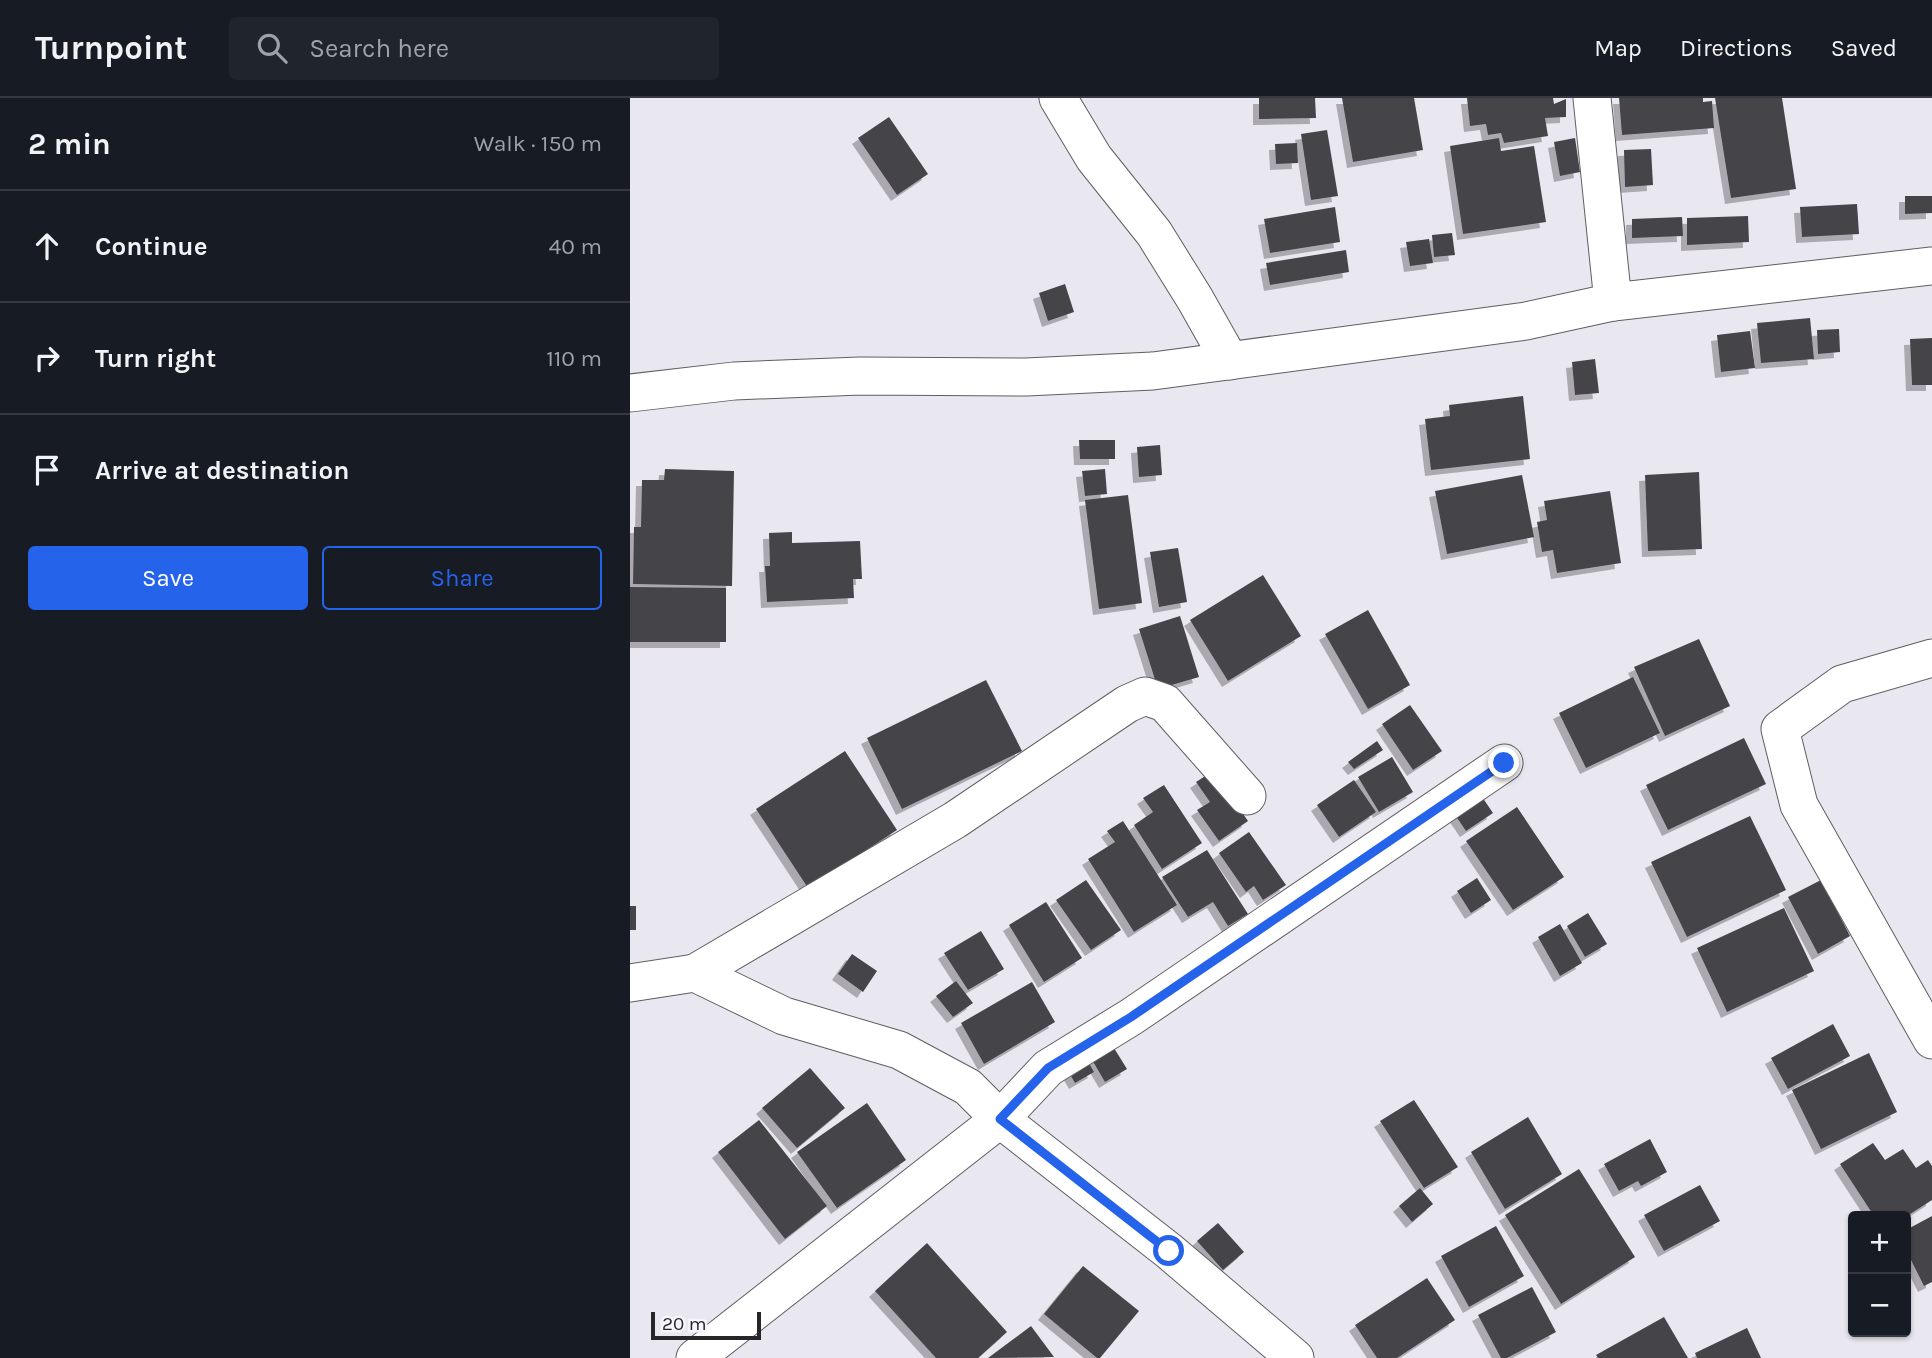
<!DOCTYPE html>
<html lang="en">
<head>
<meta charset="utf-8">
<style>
	:root { --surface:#171b24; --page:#20242c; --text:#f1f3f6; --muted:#9ea1a6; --line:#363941; --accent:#2563eb }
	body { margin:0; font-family:Karla,sans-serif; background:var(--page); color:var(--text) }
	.controls { position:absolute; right:21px; bottom:21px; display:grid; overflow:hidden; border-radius:7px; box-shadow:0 2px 5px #0004 }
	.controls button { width:63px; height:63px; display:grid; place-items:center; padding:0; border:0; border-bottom:2px solid var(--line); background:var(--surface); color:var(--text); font:35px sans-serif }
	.scale { position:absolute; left:21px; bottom:18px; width:110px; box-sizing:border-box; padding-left:7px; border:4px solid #262629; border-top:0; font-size:19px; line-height:24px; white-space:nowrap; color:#262629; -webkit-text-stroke:5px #f6f5fd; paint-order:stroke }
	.stop { position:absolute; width:21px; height:21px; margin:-16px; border:5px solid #2563eb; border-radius:50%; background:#fff }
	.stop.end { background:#2563eb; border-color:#fff; box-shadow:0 2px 7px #0008 }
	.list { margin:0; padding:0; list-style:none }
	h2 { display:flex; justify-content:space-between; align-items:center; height:91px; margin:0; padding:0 28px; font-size:30px }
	h2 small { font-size:23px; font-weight:400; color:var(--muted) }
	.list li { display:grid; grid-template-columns:46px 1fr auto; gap:21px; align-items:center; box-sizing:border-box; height:112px; padding:0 28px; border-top:2px solid var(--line) }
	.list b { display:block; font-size:26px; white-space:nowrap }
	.list em { font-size:23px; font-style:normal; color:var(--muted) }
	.actions { display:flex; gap:14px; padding:21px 28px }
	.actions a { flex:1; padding:16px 0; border:2px solid var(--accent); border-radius:7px; text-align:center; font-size:24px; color:var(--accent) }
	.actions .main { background:var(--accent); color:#fff }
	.icon { flex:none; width:38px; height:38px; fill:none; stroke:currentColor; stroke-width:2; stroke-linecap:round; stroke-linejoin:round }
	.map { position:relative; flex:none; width:1302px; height:1260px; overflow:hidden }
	header { display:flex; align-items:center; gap:42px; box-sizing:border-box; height:98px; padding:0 35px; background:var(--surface); border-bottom:2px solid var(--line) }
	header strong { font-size:33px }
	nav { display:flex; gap:38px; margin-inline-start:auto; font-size:24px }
	.search { width:490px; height:63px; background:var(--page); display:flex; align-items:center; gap:18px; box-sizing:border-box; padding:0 24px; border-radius:7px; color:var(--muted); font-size:26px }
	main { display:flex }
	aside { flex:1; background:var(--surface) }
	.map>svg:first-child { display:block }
	.building { fill:#45444a; filter:url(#shadow) }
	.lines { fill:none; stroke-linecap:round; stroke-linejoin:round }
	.street-casing { stroke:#5f5e64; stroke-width:39 }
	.street { stroke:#fff; stroke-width:37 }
	.route { stroke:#2563eb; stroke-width:9 }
</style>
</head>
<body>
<header>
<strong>Turnpoint</strong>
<div class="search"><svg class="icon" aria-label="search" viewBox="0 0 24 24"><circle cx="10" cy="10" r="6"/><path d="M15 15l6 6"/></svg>Search here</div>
<nav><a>Map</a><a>Directions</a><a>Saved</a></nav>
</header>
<main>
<aside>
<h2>2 min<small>Walk · 150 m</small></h2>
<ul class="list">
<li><svg class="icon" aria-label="ahead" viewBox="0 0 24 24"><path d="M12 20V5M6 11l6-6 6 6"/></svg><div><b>Continue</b></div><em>40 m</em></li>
<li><svg class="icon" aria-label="right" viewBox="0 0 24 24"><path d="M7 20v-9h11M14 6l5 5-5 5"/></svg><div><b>Turn right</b></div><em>110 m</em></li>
<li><svg class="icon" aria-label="arrive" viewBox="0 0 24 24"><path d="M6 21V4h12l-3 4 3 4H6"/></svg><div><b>Arrive at destination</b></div></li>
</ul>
<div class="actions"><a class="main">Save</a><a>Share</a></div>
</aside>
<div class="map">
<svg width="1302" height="1260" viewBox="0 0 1302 1260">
	<defs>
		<filter id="shadow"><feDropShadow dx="-6" dy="6" stdDeviation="0" flood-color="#0004"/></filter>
	</defs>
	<rect width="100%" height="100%" fill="#e9e7ef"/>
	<!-- building -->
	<g class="building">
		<path d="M629,0H685L686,20L629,21Z"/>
		<path d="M712,0H784L793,52L723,64Z"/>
		<path d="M837,0H923L924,6L936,1V19L915,20L918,38L874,45L871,35L858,37L856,26L840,28Z"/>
		<path d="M989,0H1073V4L1082,3L1084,30L992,37Z"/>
		<path d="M1085,0H1152L1166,91L1101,100Z"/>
		<path d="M259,19L298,76L267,97L228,40Z"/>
		<path d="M697,32L708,98L681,102L671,36Z"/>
		<path d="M869,40L871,53L904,48L916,124L833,136L820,48Z"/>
		<path d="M945,40L950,74L930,78L924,44Z"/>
		<path d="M667,45L668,65L646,66L645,46Z"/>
		<path d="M1021,51L1023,87L995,89L994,52Z"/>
		<path d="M1275,98H1302V115L1275,116Z"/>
		<path d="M1227,106L1229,136L1172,139L1170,109Z"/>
		<path d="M705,109L710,144L640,155L634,121Z"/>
		<path d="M1118,118L1119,144L1057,147V120Z"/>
		<path d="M1052,119L1053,138L1002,140V121Z"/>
		<path d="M822,135L825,157L804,159L802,137Z"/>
		<path d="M799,141L803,165L780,168L776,144Z"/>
		<path d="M716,152L719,174L640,187L636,165Z"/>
		<path d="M435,186L444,214L418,223L409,195Z"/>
		<path d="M1180,220L1184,261L1131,265L1127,225Z"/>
		<path d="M1209,231L1210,254L1188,256L1187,232Z"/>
		<path d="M1120,233L1125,270L1091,274L1087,237Z"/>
		<path d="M1302,240V287H1282L1280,241Z"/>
		<path d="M965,261L969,295L945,297L942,264Z"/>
		<path d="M893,298L900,361L801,372L795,321L820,318L819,307Z"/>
		<path d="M449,342H485V361H450Z"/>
		<path d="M530,347L532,377L509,379L507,349Z"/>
		<path d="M35,371L104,373L102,488L3,486L4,429H11L12,382H34Z"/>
		<path d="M475,371L477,396L455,398L452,373Z"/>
		<path d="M1069,374L1072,451L1018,453L1015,377Z"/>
		<path d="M892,377L904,439L817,456L805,393Z"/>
		<path d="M980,393L991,465L927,475L923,452L912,454L907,424L917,422L914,403Z"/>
		<path d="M498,397L512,505L469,511L455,402Z"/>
		<path d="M162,434V445L230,443L232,481H223L224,500L137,504L135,468H140L139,435Z"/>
		<path d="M548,450L557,504L529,509L520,454Z"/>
		<path d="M633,477L671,538L598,583L560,522Z"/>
		<path d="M0,489L96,490V544H0Z"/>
		<path d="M738,512L780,587L738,611L695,536Z"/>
		<path d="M550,518L569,579L528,591L509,531Z"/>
		<path d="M1069,541L1100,608L1035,638L1004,569Z"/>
		<path d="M1003,579L1030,635L956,670L929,615Z"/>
		<path d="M356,582L392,653L272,711L237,640Z"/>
		<path d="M780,607L812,653L783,672L752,626Z"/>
		<path d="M1114,640L1136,686L1038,732L1016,687Z"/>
		<path d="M747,643L753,652L724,671L718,664Z"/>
		<path d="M215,653L267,732L178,790L126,711Z"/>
		<path d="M762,659L783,694L749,714L728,679Z"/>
		<path d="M583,673L618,723L589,743L567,712L580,704L566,684Z"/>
		<path d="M724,682L746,714L709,739L687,707Z"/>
		<path d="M534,687L572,745L532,771L504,727L523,714L513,700Z"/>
		<path d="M848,693L863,715L836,733L821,711Z"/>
		<path d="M887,709L934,779L883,812L836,743Z"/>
		<path d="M1120,718L1156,792L1057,839L1021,764Z"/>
		<path d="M493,723L547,807L504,834L458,761L485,744L477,733Z"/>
		<path d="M619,734L656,787L633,802L624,788L616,794L589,755Z"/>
		<path d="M577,752L618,816L598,828L583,804L558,819L532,779Z"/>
		<path d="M847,780L861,802L841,815L827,793Z"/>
		<path d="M456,782L491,832L461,852L426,802Z"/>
		<path d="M1191,782L1220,838L1188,856L1158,799Z"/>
		<path d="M416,804L452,860L414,884L379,827Z"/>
		<rect x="0" y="808" width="6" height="24"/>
		<path d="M1154,810L1184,873L1097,914L1067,850Z"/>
		<path d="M958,815L977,846L955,859L937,828Z"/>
		<path d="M930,826L952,865L930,878L908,839Z"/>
		<path d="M351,833L374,871L338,892L314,855Z"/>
		<path d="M222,856L247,873L233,894L208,876Z"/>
		<path d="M326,883L343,905L323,919L306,898Z"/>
		<path d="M402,884L425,924L354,966L331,925Z"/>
		<path d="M1203,926L1220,958L1158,991L1141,960Z"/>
		<path d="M479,942L497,971L475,984L458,955Z"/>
		<path d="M452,953L464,974L445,985L433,964Z"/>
		<path d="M1239,955L1267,1014L1191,1051L1162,992Z"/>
		<path d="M180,970L215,1010L167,1050L132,1010Z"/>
		<path d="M784,1002L828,1069L794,1090L750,1023Z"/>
		<path d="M237,1005L276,1062L207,1110L167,1054Z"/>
		<path d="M898,1019L932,1076L875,1111L841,1054Z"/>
		<path d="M129,1022L197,1108L155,1141L88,1054Z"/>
		<path d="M1020,1041L1037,1074L1011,1088L1008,1083L989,1093L974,1066Z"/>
		<path d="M1243,1045L1255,1062L1273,1051L1286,1070L1298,1062L1302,1068V1102L1277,1118H1244L1210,1066Z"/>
		<path d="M949,1071L1005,1159L931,1206L875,1117Z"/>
		<path d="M1070,1087L1090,1123L1034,1153L1014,1117Z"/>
		<path d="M790,1090L803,1106L782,1124L769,1108Z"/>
		<path d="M1302,1118V1184L1294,1188L1276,1152V1132Z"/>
		<path d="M588,1125L614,1154L593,1172L567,1143Z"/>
		<path d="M866,1128L894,1178L839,1209L811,1158Z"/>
		<path d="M297,1145L377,1234L348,1260H306L245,1193Z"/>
		<path d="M453,1168L509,1213L470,1260H467L414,1216Z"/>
		<path d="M797,1180L825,1222L767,1260H747L725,1227Z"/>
		<path d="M902,1189L926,1234L877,1260H871L848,1217Z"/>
		<path d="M1034,1219L1058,1260H968L966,1257Z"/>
		<path d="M401,1228L424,1259L358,1260Z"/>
		<path d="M1117,1230L1131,1260H1067L1065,1255Z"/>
	</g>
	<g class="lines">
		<defs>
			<g id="street">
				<path d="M428,0L464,60L524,135L565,201L600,263"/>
				<path d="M962,0L983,204"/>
				<path d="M0,295L104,283L230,278L396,279L523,273L896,223L983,204L1302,168"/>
				<path d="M1302,560L1212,586L1150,631L1169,707L1302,942"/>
				<path d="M65,875L325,722L497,606L515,598L535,605L617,698"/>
				<path d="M0,885L65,875L154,918L269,952L338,989L370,1021L539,1153L665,1260"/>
				<path d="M65,1260L370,1021L418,970L501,919L874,665"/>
			</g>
		</defs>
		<!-- street casing -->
		<use href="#street" class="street-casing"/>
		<!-- street -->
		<use href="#street" class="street"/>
	</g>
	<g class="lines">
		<!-- route -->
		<path class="route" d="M539,1153L370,1021L418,970L501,919L874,665"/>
	</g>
</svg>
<div class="controls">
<button>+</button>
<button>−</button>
</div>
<div class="scale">20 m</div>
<div class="stop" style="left:539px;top:1153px"></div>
<div class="stop end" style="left:874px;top:665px"></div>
</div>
</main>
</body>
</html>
